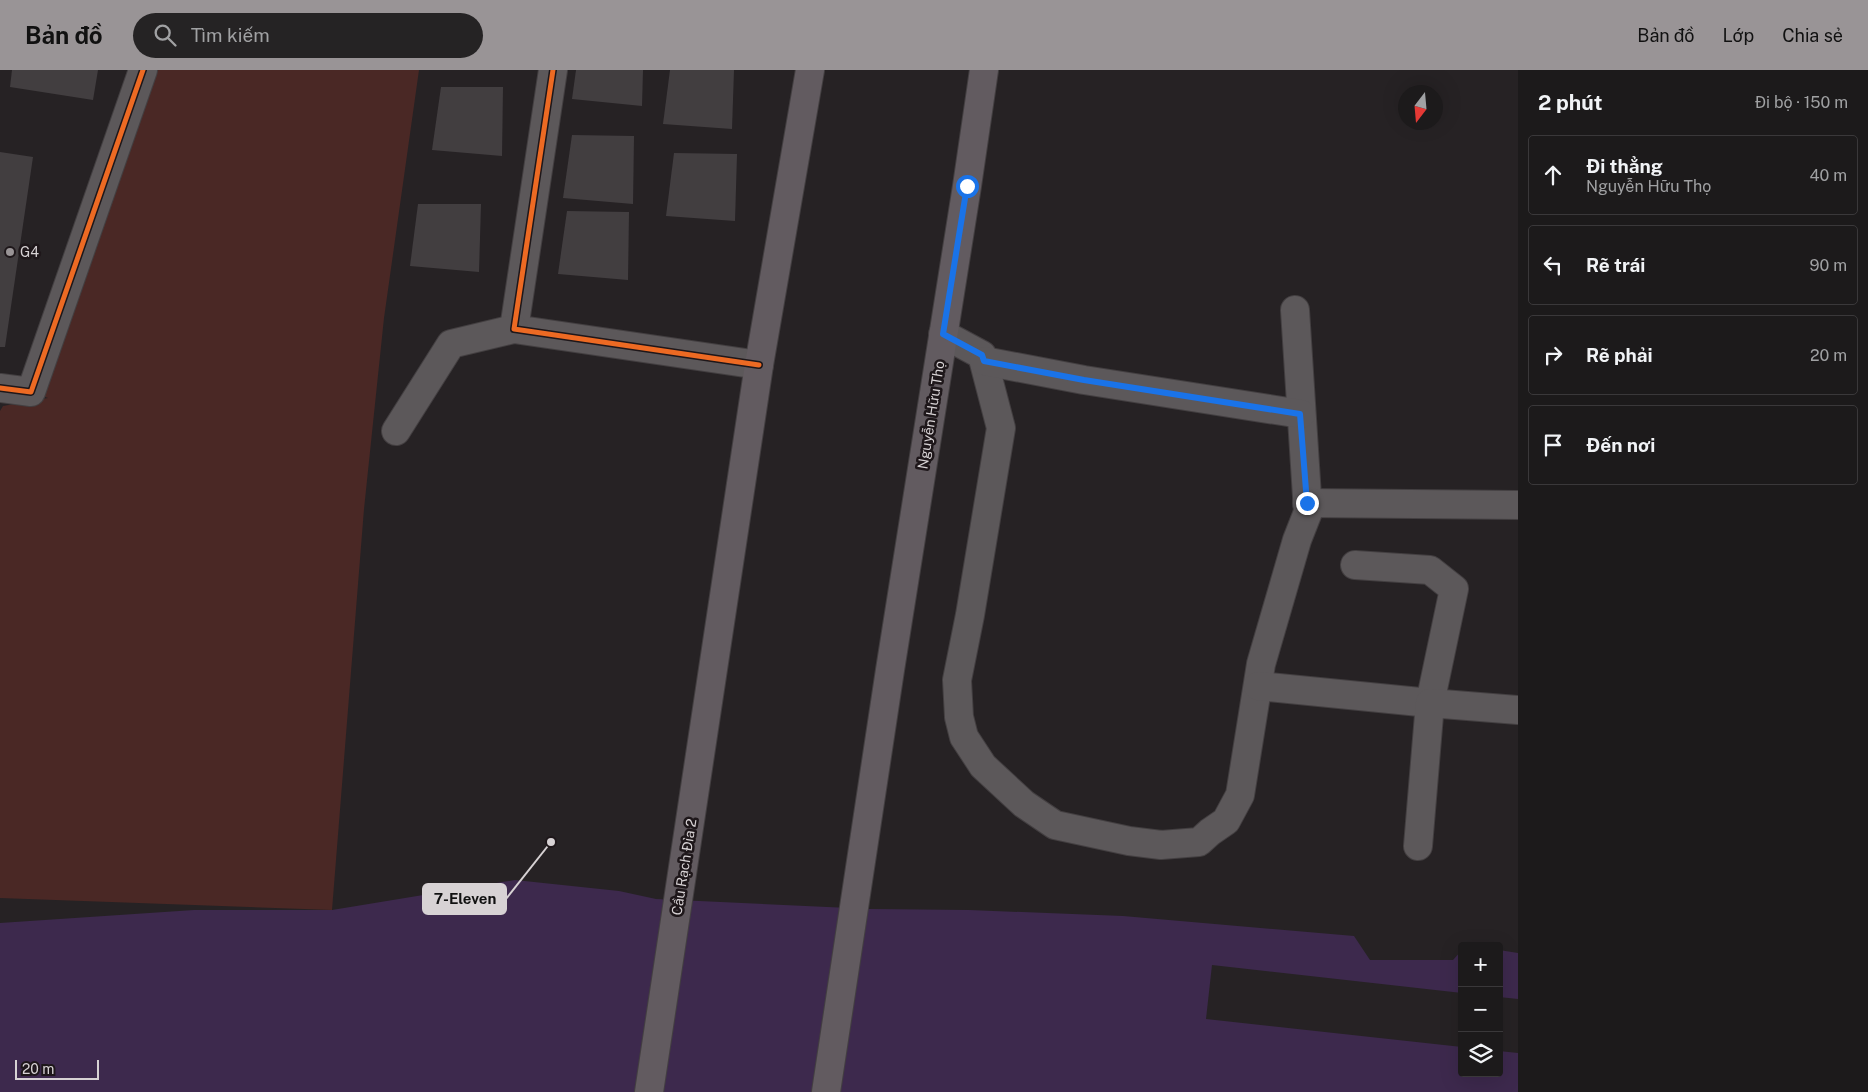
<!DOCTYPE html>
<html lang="vi">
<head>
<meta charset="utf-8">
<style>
	:root { --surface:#1c1a1b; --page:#252324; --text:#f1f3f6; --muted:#a0a1a3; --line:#3a383a; --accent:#999496 }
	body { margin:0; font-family:"Public Sans",sans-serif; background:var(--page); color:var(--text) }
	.controls { position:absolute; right:15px; bottom:15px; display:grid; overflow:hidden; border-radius:5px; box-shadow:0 5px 20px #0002 }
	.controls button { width:45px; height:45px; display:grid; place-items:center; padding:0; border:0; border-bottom:1px solid var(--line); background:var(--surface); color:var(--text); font:25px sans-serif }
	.compass { position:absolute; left:1398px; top:15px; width:45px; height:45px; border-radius:50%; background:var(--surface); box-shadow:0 5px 20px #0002; rotate:196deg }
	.scale { position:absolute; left:15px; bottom:12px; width:84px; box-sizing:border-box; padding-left:5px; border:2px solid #d7d2d4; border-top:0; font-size:14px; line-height:18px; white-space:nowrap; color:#d7d2d4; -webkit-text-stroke:4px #1e171a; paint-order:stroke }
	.stop { position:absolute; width:15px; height:15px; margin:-11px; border:4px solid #1a73e8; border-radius:50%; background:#fff }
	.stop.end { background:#1a73e8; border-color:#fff; box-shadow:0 1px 5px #0008 }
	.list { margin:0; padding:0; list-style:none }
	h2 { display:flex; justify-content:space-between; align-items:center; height:65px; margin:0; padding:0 20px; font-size:21px }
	h2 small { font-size:16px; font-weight:400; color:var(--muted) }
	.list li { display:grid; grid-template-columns:32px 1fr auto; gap:15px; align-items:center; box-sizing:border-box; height:80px; margin:0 10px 10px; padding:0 10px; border:1px solid var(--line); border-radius:5px }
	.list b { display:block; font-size:19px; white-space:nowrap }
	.list p { margin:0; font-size:16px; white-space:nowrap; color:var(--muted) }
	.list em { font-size:16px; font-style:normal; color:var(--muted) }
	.icon { flex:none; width:28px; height:28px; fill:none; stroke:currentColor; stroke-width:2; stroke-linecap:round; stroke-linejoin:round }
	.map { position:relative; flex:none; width:1518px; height:1022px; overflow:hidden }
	header { display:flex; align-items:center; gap:30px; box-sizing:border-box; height:70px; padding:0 25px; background:var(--accent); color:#111 }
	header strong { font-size:24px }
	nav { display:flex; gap:28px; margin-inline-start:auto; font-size:18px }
	.search { width:350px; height:45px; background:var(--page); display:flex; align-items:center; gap:12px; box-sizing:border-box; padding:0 18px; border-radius:28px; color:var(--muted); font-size:19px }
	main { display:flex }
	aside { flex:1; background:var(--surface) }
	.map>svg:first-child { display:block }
	.green { fill:#4a2825 }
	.water { fill:#3d294d }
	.pier { fill:#262224 }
	.building { fill:#423e40 }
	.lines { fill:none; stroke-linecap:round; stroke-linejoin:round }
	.minor-casing { stroke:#433f41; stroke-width:30 }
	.major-casing { stroke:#433f41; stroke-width:30 }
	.minor { stroke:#5c585a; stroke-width:28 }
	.major { stroke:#625b60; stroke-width:28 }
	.cycleway-casing { stroke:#1e171a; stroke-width:8 }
	.cycleway { stroke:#ed6a23; stroke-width:5 }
	.route { stroke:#1a73e8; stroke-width:6 }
	.poi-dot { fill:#999496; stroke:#1e171a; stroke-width:2 }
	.labels { text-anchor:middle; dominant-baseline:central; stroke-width:5; stroke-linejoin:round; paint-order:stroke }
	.poi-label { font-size:14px; fill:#d7d2d4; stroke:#1e171a; text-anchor:start }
	.street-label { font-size:14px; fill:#d7d2d4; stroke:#1e171a }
	.leader { fill:none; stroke:#d7d2d4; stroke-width:2 }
	.callout-dot { fill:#d7d2d4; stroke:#1e171a; stroke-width:2 }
	.callout { fill:#d7d2d4; stroke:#d7d2d4; stroke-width:2 }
	.callout-label { font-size:15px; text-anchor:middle; font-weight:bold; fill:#111 }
</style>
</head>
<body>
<header>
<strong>Bản đồ</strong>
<div class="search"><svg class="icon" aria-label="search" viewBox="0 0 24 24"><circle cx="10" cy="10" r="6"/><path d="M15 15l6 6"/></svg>Tìm kiếm</div>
<nav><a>Bản đồ</a><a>Lớp</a><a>Chia sẻ</a></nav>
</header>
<main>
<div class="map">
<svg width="1518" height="1022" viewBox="0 0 1518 1022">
	<rect width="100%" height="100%" fill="#262224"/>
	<!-- green -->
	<path class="green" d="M143,0H419L384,248L364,439L332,840L0,828V341L3,336L48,328L31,322Z"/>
	<!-- water -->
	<path class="water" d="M515,810L619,821L656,829L871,839L969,840L1123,846L1354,866L1370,890H1453L1462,880V1003H1499V880L1518,883V1022H0V853L194,840H332Z"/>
	<!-- pier -->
	<g class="pier">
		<path d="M1212,895L1462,923V977L1206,949Z"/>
		<path d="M1499,927L1518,929V983L1499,981Z"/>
	</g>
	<!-- building -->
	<g class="building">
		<path d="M12,0H98L93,30L10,17Z"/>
		<path d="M576,0H643L642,36L572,29Z"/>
		<path d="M670,0H734L732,59L663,54Z"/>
		<path d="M441,17H503L502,86L432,80Z"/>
		<path d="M572,65L634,66L633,134L563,128Z"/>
		<path d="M0,82L33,87L5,277H0Z"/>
		<path d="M674,83L737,84L735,151L666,146Z"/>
		<path d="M418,134H481L479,202L410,196Z"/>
		<path d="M567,141L629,142L628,210L558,204Z"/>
	</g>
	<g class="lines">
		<defs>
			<g id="minor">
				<path d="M553,0L514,259L759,295"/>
				<path d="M943,264L982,285L1001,358L970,545L957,610L959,647L964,667L983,696L1024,734L1055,755L1129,771L1161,775L1199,772L1210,762L1226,751L1240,725L1261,594L1297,470L1308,442L1295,240"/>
				<path d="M984,291L1084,310L1301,344"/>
				<path d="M0,318L31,322L143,0"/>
				<path d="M396,361L451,274L514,259"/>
				<path d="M1307,433L1518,435"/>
				<path d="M1258,616L1430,633L1454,519L1430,500L1355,495"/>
				<path d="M1418,776L1430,633L1518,640"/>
			</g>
			<g id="major">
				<path d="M649,1022L759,295L810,0"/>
				<path d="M826,1022L890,600L967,116L984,0"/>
			</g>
		</defs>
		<!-- minor casing -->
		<use href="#minor" class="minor-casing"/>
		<!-- major casing -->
		<use href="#major" class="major-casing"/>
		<!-- minor -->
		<use href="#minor" class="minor"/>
		<!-- major -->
		<use href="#major" class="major"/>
		<defs>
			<g id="cycleway">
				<path d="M553,0L514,259L759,295"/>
				<path d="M0,318L31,322L143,0"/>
			</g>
		</defs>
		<!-- cycleway casing -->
		<use href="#cycleway" class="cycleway-casing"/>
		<!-- cycleway -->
		<use href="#cycleway" class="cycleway"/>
	</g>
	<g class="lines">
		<!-- route -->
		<path class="route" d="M967,116L943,264L982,285L984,291L1084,310L1300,344L1307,433"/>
	</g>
	<!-- markers -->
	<circle class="poi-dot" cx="10" cy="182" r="5"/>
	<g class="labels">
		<!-- poi labels -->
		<g class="poi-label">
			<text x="20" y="182">G4</text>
		</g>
		<!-- street labels -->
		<g class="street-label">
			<text transform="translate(931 345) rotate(-81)">Nguyễn Hữu Thọ</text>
			<text transform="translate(684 797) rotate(-81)">Cầu Rạch Đỉa 2</text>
		</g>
	</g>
	<!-- callouts -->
	<path class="leader" d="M551 772L506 829"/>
	<circle class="callout-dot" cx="551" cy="772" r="5"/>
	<rect class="callout" x="423" y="814" width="83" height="30" rx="5"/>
	<g class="callout-label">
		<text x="465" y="834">7-Eleven</text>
	</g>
</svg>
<div class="controls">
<button>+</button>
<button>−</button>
<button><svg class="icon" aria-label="layers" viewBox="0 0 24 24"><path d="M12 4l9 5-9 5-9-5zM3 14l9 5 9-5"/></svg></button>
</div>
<svg class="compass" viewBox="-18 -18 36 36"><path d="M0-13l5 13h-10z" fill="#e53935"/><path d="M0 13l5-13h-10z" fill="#a0a1a3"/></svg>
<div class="scale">20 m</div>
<div class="stop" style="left:967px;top:116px"></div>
<div class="stop end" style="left:1307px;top:433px"></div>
</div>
<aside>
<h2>2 phút<small>Đi bộ · 150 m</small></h2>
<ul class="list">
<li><svg class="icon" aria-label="ahead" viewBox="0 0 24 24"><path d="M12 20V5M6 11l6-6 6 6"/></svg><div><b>Đi thẳng</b><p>Nguyễn Hữu Thọ</p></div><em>40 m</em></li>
<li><svg class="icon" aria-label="left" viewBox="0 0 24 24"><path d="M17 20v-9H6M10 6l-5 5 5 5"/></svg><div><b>Rẽ trái</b></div><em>90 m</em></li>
<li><svg class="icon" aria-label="right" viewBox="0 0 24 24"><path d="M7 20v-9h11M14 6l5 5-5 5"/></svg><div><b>Rẽ phải</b></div><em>20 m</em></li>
<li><svg class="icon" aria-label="arrive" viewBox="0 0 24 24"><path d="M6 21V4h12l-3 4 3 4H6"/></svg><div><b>Đến nơi</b></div></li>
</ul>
</aside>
</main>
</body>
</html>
